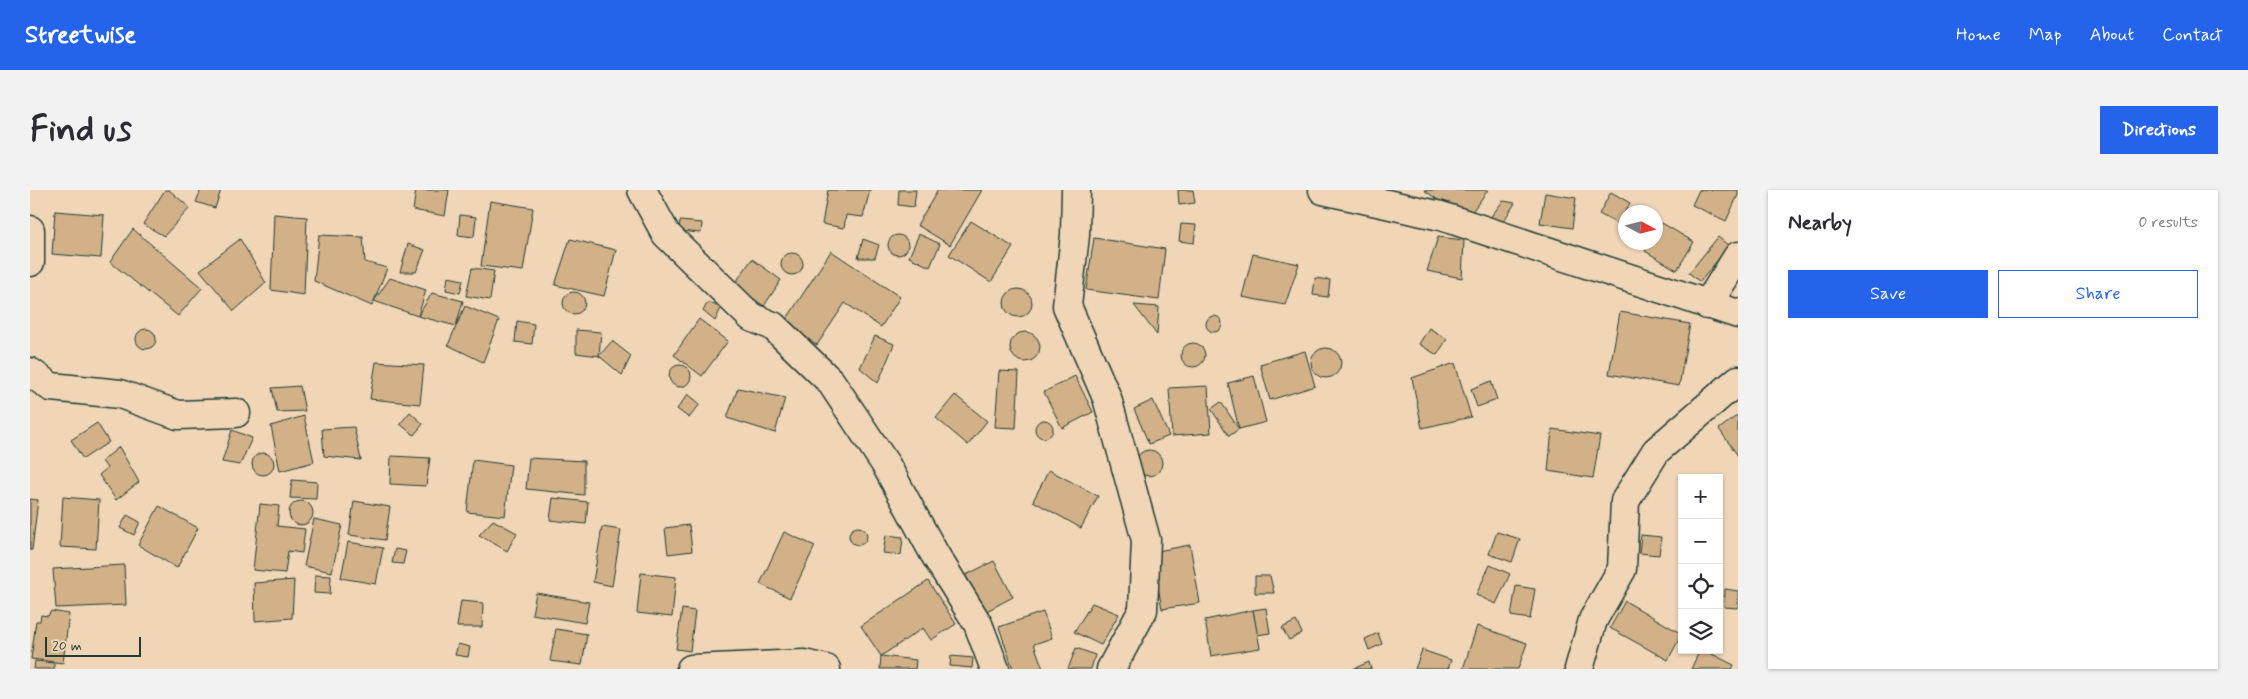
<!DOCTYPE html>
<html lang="en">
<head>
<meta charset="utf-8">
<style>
	:root { --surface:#fff; --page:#f2f2f3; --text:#2b2b33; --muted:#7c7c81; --line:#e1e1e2; --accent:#2563eb }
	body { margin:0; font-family:Mynerve,sans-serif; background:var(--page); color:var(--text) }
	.controls { position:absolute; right:15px; bottom:15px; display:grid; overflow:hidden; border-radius:0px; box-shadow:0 1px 4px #0004 }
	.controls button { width:45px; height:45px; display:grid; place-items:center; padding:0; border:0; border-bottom:1px solid var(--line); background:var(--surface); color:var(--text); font:25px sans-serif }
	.compass { position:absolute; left:1588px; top:15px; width:45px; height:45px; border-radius:50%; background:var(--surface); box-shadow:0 1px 4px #0004; rotate:97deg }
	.scale { position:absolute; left:15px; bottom:12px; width:96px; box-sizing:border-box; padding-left:5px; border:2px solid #1f3d34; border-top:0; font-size:14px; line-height:18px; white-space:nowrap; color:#1f3d34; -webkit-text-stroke:4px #f0d5b7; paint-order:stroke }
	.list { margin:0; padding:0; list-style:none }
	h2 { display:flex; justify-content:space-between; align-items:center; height:65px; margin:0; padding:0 20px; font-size:21px }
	h2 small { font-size:16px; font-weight:400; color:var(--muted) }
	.actions { display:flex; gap:10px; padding:15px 20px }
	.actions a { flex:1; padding:11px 0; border:1px solid var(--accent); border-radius:0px; text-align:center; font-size:18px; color:var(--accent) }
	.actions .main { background:var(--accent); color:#fff }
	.icon { flex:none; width:28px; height:28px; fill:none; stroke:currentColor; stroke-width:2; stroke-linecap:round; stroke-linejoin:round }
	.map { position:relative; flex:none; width:1708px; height:479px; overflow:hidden; border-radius:0px }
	header { display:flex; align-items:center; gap:30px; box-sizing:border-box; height:70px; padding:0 25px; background:var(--accent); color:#fff }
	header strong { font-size:24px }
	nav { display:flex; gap:28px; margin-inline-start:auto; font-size:18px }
	.intro { display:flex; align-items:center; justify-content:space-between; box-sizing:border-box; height:120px; padding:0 30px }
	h1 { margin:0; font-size:35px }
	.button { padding:12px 22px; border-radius:0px; background:var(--accent); color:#fff; font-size:18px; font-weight:700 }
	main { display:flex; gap:30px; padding:0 30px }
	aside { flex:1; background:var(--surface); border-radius:0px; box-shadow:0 1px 4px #0004 }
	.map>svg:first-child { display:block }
	.building { fill:#d3b188; stroke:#1f3d34 }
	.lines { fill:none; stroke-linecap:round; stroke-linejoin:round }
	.minor-casing { stroke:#1f3d34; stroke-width:31 }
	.minor { stroke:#f0d5b7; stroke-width:28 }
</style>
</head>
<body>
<header>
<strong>Streetwise</strong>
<nav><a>Home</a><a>Map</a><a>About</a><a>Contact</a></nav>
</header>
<div class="intro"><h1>Find us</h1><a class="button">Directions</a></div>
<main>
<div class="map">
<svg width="1708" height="479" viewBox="0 0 1708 479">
	<rect width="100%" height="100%" fill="#f0d5b7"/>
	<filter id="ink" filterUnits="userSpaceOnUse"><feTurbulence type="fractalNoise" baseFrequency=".02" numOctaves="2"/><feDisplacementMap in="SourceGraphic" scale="10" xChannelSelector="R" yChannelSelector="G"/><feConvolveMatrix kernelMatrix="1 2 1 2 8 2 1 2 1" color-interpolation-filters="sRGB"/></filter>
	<g filter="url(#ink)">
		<!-- building -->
		<g class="building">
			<path d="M135,0H139L160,18L134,46L113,34Z"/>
			<path d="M171,0H191L185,18L166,12Z"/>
			<path d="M386,0H419L415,26L383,20Z"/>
			<path d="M798,0H840L833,27L816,25L814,38L792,34Z"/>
			<path d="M869,0H886L884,17L868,15Z"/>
			<path d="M908,0H952L920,55L887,35Z"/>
			<path d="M1148,0H1163L1165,13L1149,15Z"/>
			<path d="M1394,0H1458L1436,30Z"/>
			<path d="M1669,0H1708V5L1696,31L1662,15Z"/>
			<path d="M1581,2L1600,13L1588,34L1569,24Z"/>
			<path d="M1515,3L1546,8L1542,38L1510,33Z"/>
			<path d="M460,11L503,18L493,81L451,76Z"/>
			<path d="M1473,11L1485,13L1468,40L1455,34Z"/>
			<path d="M25,21L74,25L71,68L22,64Z"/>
			<path d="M244,24L277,27L274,105L241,100Z"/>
			<path d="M430,25L446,27L444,47L428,45Z"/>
			<path d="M650,31L672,33L671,43L649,41Z"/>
			<path d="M941,31L983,57L961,92L919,65Z"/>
			<path d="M1632,33L1664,52L1647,80L1615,61L1620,52H1626V43Z"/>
			<path d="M1151,34L1166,35L1164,53L1149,51Z"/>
			<path d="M103,39L172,98L148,126L80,72Z"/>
			<path d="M889,44L910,54L900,77L879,67Z"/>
			<circle cx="868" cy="55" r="10"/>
			<path d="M289,45L333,47L335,72L357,78L342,116L284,91Z"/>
			<path d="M1408,47L1434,50L1432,88L1397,81Z"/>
			<path d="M1688,47L1699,56L1670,92L1659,83Z"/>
			<path d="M1064,48L1135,59L1129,110L1056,100Z"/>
			<path d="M210,49L236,93L204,121L170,80Z"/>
			<path d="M540,49L586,60L574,106L525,95Z"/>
			<path d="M833,49L849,55L845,68H828Z"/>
			<path d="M378,54L395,60L386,82H370Z"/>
			<path d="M801,61L870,107L851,137L815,113L787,155L754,133Z"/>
			<circle cx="762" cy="74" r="11"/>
			<path d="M1223,64L1269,74L1255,115L1212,107Z"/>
			<path d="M722,69L751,90L734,116L704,95Z"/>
			<path d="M442,78L464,81L460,110L436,106Z"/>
			<path d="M418,87L433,90L430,103L416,100Z"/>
			<path d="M360,88L396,100L388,126L344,111Z"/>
			<path d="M1285,88L1300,90L1298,107L1283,105Z"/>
			<circle cx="988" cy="113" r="14"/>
			<circle cx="544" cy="113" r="11"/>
			<path d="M402,103L433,111L426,136L388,126Z"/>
			<path d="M678,112L691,118L685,131L673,121Z"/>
			<path d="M1104,115L1129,117L1127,145Z"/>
			<path d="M435,116L469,130L453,172L418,155Z"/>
			<path d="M1590,122L1660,134L1649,196L1579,184Z"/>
			<circle cx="1184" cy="134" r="8"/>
			<path d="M669,129L698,151L672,186L644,165Z"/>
			<path d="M487,131L504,134L502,154L485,152Z"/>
			<path d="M1399,138L1417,149L1407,165L1389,154Z"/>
			<circle cx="116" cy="149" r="10"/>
			<path d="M546,140L571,142L569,166L546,163Z"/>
			<circle cx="995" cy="157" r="15"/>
			<path d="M845,146L864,154L848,193L830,178Z"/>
			<path d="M582,151L601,166L592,185L569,166Z"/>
			<circle cx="1163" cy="165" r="12"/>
			<circle cx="1296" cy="173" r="15"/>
			<path d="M1275,161L1285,196L1240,210L1230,174Z"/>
			<path d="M346,172L394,175L390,214L340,209Z"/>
			<path d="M1425,173L1441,227L1392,238L1382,188Z"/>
			<circle cx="650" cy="186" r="11"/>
			<path d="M969,181L989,182L986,238L965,237Z"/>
			<path d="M1045,186L1063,222L1032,238L1014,202Z"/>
			<path d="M1224,186L1236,232L1209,239L1198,193Z"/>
			<path d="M1461,191L1467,210L1447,217L1441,199Z"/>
			<path d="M270,196L275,221L247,222L242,198Z"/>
			<path d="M1178,196L1181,243L1142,246L1139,198Z"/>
			<path d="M708,198L755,208L745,243L697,228Z"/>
			<path d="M658,204L670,214L659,228L647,219Z"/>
			<path d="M925,205L957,231L938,255L906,228Z"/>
			<path d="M1123,210L1139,246L1119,254L1104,219Z"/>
			<path d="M1191,212L1209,239L1199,246L1181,219Z"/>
			<path d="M380,222L393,234L384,245L370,234Z"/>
			<path d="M1708,225V266L1689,239Z"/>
			<path d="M274,226L284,272L250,281L241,236Z"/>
			<circle cx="1014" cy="239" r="9"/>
			<path d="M67,233L79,252L53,269L41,250Z"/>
			<path d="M324,237L331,270L294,266L292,239Z"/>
			<path d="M1522,239L1570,246L1563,288L1518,281Z"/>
			<path d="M202,240L222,248L210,275L192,272Z"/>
			<path d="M89,257L109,292L86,310L69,285L77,278L72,271Z"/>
			<circle cx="1119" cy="273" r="13"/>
			<circle cx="233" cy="274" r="11"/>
			<path d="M361,266L400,268L396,296L360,294Z"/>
			<path d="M499,268L554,271V305L496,299Z"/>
			<path d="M443,270L481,275L475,326L437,322Z"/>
			<path d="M1019,280L1068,306L1051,338L1003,311Z"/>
			<path d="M262,290L287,292L286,309L260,308Z"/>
			<path d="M33,307L69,310L66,359L30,357Z"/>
			<path d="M523,308L558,312L556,334L520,330Z"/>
			<path d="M0,309L8,310L2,360H0Z"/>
			<path d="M324,311L360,317L355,350L319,345Z"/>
			<circle cx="271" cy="323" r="12"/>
			<path d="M230,314L249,316L247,336L275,339L272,363L258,361L255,383L223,380Z"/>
			<path d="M129,316L168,338L147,378L108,355Z"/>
			<path d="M97,325L110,332L104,345L90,338Z"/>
			<path d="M284,329L312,335L302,382L274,376Z"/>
			<path d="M463,330L487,343L477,361L449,345Z"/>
			<path d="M659,335L662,361L638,364L635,338Z"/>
			<circle cx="828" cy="346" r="9"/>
			<path d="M572,337L591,340L582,396L563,392Z"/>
			<path d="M754,342L785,356L760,408L730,394Z"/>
			<path d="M1467,342L1490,349L1482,372L1459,364Z"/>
			<path d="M856,345L873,347L871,365L853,363Z"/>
			<path d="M1611,345L1631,347L1629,365L1609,363Z"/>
			<path d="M318,352L353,358L346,394L311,388Z"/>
			<path d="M1160,355L1170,413L1132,419L1122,362Z"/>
			<path d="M365,359L376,361L373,374L362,373Z"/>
			<path d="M964,371L983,407L951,424L932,387Z"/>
			<path d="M94,375L96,415L26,418L23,379Z"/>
			<path d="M1460,375L1480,384L1466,414L1446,405Z"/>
			<path d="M611,383L646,387L642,427L607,423Z"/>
			<path d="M285,385L301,386L300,404L284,403Z"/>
			<path d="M1225,386H1240L1244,403H1225Z"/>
			<path d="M264,390L262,428L225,431L224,393Z"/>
			<path d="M898,391L926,434L901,450L893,438L851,466L831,436Z"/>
			<path d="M1486,396L1505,399L1500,429L1481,426Z"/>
			<path d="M1695,399L1708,401V418L1694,417Z"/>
			<path d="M506,403L559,412L555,433L502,424Z"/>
			<path d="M431,411L453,413L452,437H427Z"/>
			<path d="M1595,411L1652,444L1638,470L1580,438Z"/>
			<path d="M1062,413L1089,424L1071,455L1044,442Z"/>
			<path d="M1236,418L1240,443L1227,445L1223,420Z"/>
			<path d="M652,419L665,421L660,461L646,459Z"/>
			<path d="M1223,420L1230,458L1181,466L1175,430Z"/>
			<path d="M21,421L39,424L33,473L1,469L6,431H10L11,425L18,426Z"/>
			<path d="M1013,422L1022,448L1004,454L1013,479H983L969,437Z"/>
			<path d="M1266,431L1272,443L1259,450L1252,438Z"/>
			<path d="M1447,436L1497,453L1488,479H1433Z"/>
			<path d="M526,439L557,444L552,475L520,471Z"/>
			<path d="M1348,443L1352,454L1339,460L1335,449Z"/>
			<path d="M428,454L440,457L438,467L425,465Z"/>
			<path d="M1046,458L1065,465L1061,479H1038Z"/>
			<path d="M1392,460L1421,470L1418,479H1385Z"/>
			<path d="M1670,460H1674L1704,475L1702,479H1661Z"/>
			<path d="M851,466L886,470L885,479H850Z"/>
			<path d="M921,466L943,468L942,478L920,476Z"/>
			<path d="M5,471L24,473V479H4Z"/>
			<path d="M1339,472L1341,479H1323Z"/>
		</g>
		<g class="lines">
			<defs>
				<g id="minor">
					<path d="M612,0L636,44L721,127L743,136L801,192L856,275L904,363L948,434L965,479"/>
					<path d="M1046,0L1045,45L1037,116L1077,208L1116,350L1113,420L1081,479"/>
					<path d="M1293,0L1411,26L1708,124"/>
					<path d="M0,40V72"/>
					<path d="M1677,115L1708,66"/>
					<path d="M0,182L21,197L90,204L148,225L206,223"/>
					<path d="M661,479L774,474L796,479"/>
					<path d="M1549,479L1563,430L1592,379L1595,311L1626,261L1708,190"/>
				</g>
			</defs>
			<!-- minor casing -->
			<use href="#minor" class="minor-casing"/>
			<!-- minor -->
			<use href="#minor" class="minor"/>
		</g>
	</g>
</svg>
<div class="controls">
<button>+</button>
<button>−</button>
<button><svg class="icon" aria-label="locate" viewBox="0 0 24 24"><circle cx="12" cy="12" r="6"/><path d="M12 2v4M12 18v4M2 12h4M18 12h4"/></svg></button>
<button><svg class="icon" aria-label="layers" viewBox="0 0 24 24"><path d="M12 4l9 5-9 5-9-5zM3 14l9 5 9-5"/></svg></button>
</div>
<svg class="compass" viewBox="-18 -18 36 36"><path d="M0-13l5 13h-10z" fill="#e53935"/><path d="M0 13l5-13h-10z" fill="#7c7c81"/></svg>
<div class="scale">20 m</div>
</div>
<aside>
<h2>Nearby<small>0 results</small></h2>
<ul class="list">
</ul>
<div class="actions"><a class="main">Save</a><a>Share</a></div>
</aside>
</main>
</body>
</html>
